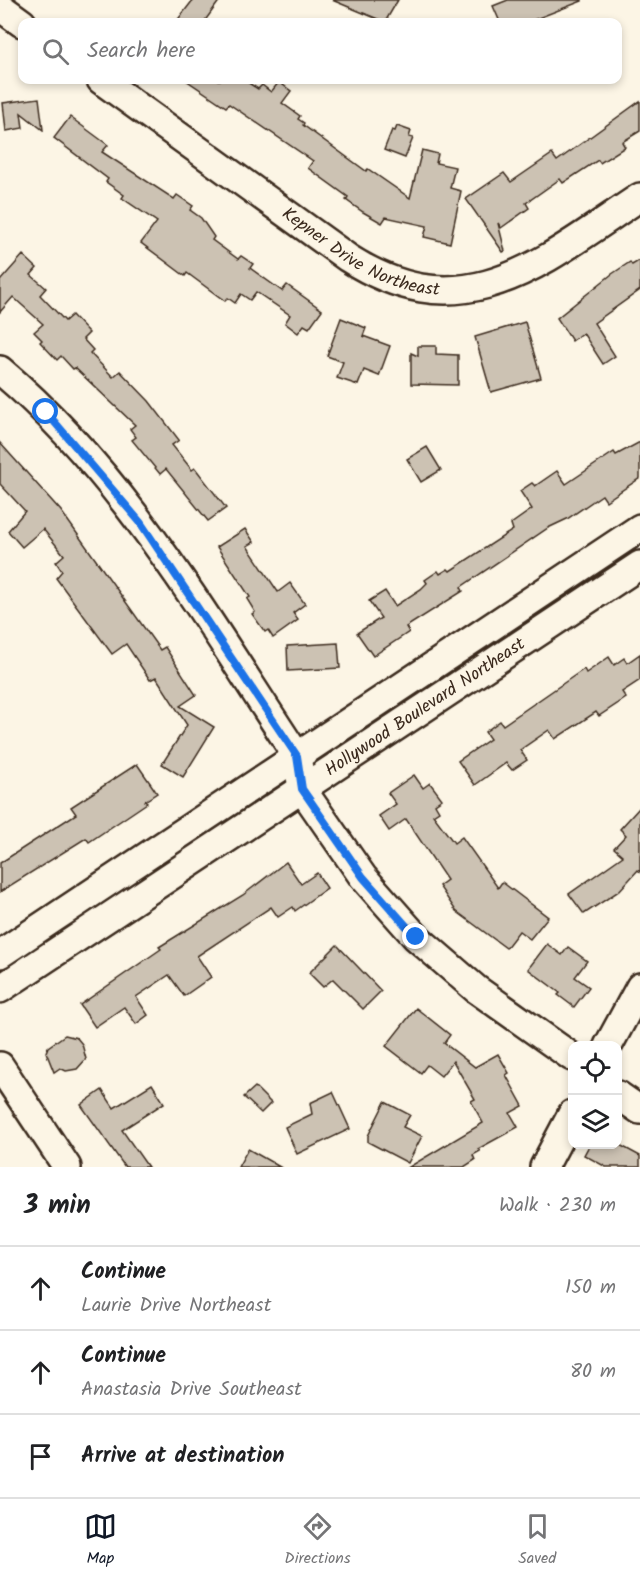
<!DOCTYPE html>
<html lang="en">
<head>
<meta charset="utf-8">
<style>
	:root { --surface:#fff; --page:#f2f2f2; --text:#202124; --muted:#757577; --line:#e0e0e0; --accent:#111827 }
	body { margin:0; font-family:Kalam,sans-serif; background:var(--page); color:var(--text) }
	.controls { position:absolute; right:18px; bottom:18px; display:grid; overflow:hidden; border-radius:12px; box-shadow:0 3px 9px #0003 }
	.controls button { width:54px; height:54px; display:grid; place-items:center; padding:0; border:0; border-bottom:2px solid var(--line); background:var(--surface); color:var(--text); font:30px sans-serif }
	.stop { position:absolute; width:18px; height:18px; margin:-14px; border:4px solid #1a73e8; border-radius:50%; background:#fff }
	.stop.end { background:#1a73e8; border-color:#fff; box-shadow:0 2px 6px #0008 }
	.list { margin:0; padding:0; list-style:none }
	h2 { display:flex; justify-content:space-between; align-items:center; height:78px; margin:0; padding:0 24px; font-size:26px }
	h2 small { font-size:20px; font-weight:400; color:var(--muted) }
	.list li { display:grid; grid-template-columns:39px 1fr auto; gap:18px; align-items:center; box-sizing:border-box; height:84px; padding:0 24px; border-top:2px solid var(--line) }
	.list b { display:block; font-size:22px; white-space:nowrap }
	.list p { margin:0; font-size:20px; white-space:nowrap; color:var(--muted) }
	.list em { font-size:20px; font-style:normal; color:var(--muted) }
	.icon { flex:none; width:33px; height:33px; fill:none; stroke:currentColor; stroke-width:2; stroke-linecap:round; stroke-linejoin:round }
	.map { position:relative; flex:none; width:640px; height:1167px; overflow:hidden }
	.search { position:absolute; background:var(--surface); box-shadow:0 3px 9px #0003; left:18px; right:18px; top:18px; height:66px; display:flex; align-items:center; gap:15px; box-sizing:border-box; padding:0 21px; border-radius:12px; color:var(--muted); font-size:22px }
	.sheet { height:330px; background:var(--surface) }
	nav { display:flex; justify-content:space-around; align-items:center; box-sizing:border-box; height:84px; border-top:2px solid var(--line); background:var(--surface); font-size:16px; color:var(--muted) }
	nav a { display:grid; justify-items:center; gap:3px }
	nav .on { color:var(--accent) }
	.map>svg:first-child { display:block }
	.building { fill:#ccc2b3; stroke:#3b2a1e; stroke-width:1.5 }
	.lines { fill:none; stroke-linecap:round; stroke-linejoin:round }
	.minor-casing { stroke:#3b2a1e; stroke-width:32 }
	.minor { stroke:#fcf5e5; stroke-width:27 }
	.route { stroke:#1a73e8; stroke-width:8 }
	.labels { text-anchor:middle; dominant-baseline:central; stroke-width:6; stroke-linejoin:round; paint-order:stroke }
	.street-label { font-size:18px; fill:#3b2a1e; stroke:#fcf5e5 }
</style>
</head>
<body>
<div class="map">
<svg width="640" height="1167" viewBox="0 0 640 1167">
	<rect width="100%" height="100%" fill="#fcf5e5"/>
	<filter id="ink" filterUnits="userSpaceOnUse"><feTurbulence type="fractalNoise" baseFrequency=".0167" numOctaves="2"/><feDisplacementMap in="SourceGraphic" scale="12" xChannelSelector="R" yChannelSelector="G"/><feConvolveMatrix kernelMatrix="1 2 1 2 8 2 1 2 1" color-interpolation-filters="sRGB"/></filter>
	<g filter="url(#ink)">
		<!-- building -->
		<g class="building">
			<path d="M193,0H220L204,22H176Z"/>
			<path d="M332,0H398L385,22Z"/>
			<path d="M508,0H582V1L528,22H500L493,6Z"/>
			<path d="M186,80H244L258,89L262,85L271,92L279,82L291,91L282,103L300,116L298,119L304,123L303,125L366,171L368,169L410,198L422,150L438,154L436,163L455,167L450,188L461,191L450,243L424,237L427,226L386,217L382,223L363,212L346,200L348,197L308,168L313,161L229,104L226,107Z"/>
			<path d="M39,98L43,130L21,113L23,128L6,131L3,103Z"/>
			<path d="M640,101V131L622,142L625,147L600,163L598,160L563,183L560,179L526,203L529,208L501,228L498,223L505,251L503,252L466,199L504,173L511,182L552,154L557,161Z"/>
			<path d="M70,117L108,145L102,152L174,199L177,195L193,206L190,210L201,218L214,237L212,240L238,259L241,256L253,264L250,268L282,291L287,285L322,310L309,328L304,325L298,333L285,323L290,315L256,292L250,300L241,294L235,303L228,298L225,301L187,273L185,276L141,243L157,222L122,198L124,195L106,182L108,179L54,138Z"/>
			<path d="M397,126L411,131L409,137L413,138L405,158L384,150L392,130L395,131Z"/>
			<path d="M23,255L37,268L31,275L46,288L40,295L65,321L72,315L89,333L83,339L93,350L90,353L113,377L120,371L149,401L179,440L172,445L192,470L195,468L226,508L208,521L166,469L160,474L132,440L136,437L130,429L135,425L75,368L73,369L61,356L57,360L40,342L42,340L34,332L43,324L13,297L0,312V281Z"/>
			<path d="M640,260V290L594,323L615,356L603,364L583,333L572,341L557,318L612,274L630,262L632,265Z"/>
			<path d="M341,318L366,328L363,336L390,346L379,376L364,370L358,385L337,378L343,362L327,356Z"/>
			<path d="M525,322L541,378L491,392L475,337Z"/>
			<path d="M418,346H436V354L458,355V385L411,384V353L418,356Z"/>
			<path d="M640,442V478L606,501L602,495L567,519L548,528L461,587L463,591L406,627L409,632L373,656L357,633L381,618L369,601L385,591L395,606L421,589L427,583L425,580L438,571L440,574L448,569L450,571L513,530L511,524L532,509L520,491L532,483L535,486L557,471L566,484L614,452L616,455Z"/>
			<path d="M0,443L61,511L160,650L165,647L196,695L180,706L214,727L183,777L162,764L187,725L156,677L150,680L126,644L112,654L56,578L62,571L56,562L64,555L43,529L22,547L8,531L25,511L0,484Z"/>
			<path d="M427,447L441,470L421,482L407,459Z"/>
			<path d="M245,529L254,542L247,546L278,592L290,583L305,604L293,613L298,620L273,638L268,630L265,632L252,614L255,612L247,599L250,597L217,547Z"/>
			<path d="M338,643L340,668L288,671L287,646Z"/>
			<path d="M640,654V680L622,692L626,698L599,716L596,712L555,739L549,730L520,750L527,760L512,770L506,763L475,785L458,761L490,739L485,732L500,721L503,725L584,669L586,673L609,657L614,665L624,658L627,663Z"/>
			<path d="M137,764L157,793L145,801L147,803L89,842L86,838L0,892V863L76,814L71,807Z"/>
			<path d="M414,775L423,788L430,783L442,799L435,804L439,811L433,815L454,843L462,837L498,888L502,882L548,917L530,939L519,931L506,948L456,911L439,886L447,880L406,819L389,831L379,816L396,804L388,793Z"/>
			<path d="M640,807V872L638,870L619,891L584,914L569,894L623,856L614,848L626,835L620,829Z"/>
			<path d="M286,862L301,884L317,873L327,888L295,911L293,907L278,917L271,907L197,956L211,977L184,996L169,975L136,997L148,1015L136,1024L124,1007L95,1027L80,1005L161,949L159,947L243,895Z"/>
			<path d="M547,944L562,955L568,947L587,961L575,977L589,987L574,1007L558,995L560,993L528,969Z"/>
			<path d="M337,945L381,991L363,1009L333,979L323,987L309,973Z"/>
			<path d="M416,1008L450,1035L444,1043L475,1067L498,1054L509,1073L506,1075L523,1106L510,1113L518,1127L478,1149L480,1151L473,1155L475,1160L464,1167H409L483,1123L471,1101L475,1099L453,1061L441,1076L427,1065L421,1073L386,1046Z"/>
			<path d="M65,1035L77,1038L82,1044L86,1059L77,1069L66,1071L60,1068L54,1072L46,1052L48,1047Z"/>
			<path d="M152,1084L164,1103L122,1130L148,1167H125L81,1105L102,1090L114,1108Z"/>
			<path d="M255,1087L271,1103L261,1113L244,1097Z"/>
			<path d="M333,1092L350,1129L297,1154L285,1127L312,1114L310,1103Z"/>
			<path d="M385,1102L410,1115L403,1127L422,1136L408,1163L368,1142V1136Z"/>
			<path d="M590,1144H618L640,1156V1167H606L584,1155Z"/>
			<path d="M248,1149L280,1167H238Z"/>
		</g>
		<g class="lines">
			<defs>
				<g id="minor">
					<path d="M0,7L22,23"/>
					<path id="s1" d="M101,80L348,258C465,333 543,261 640,197"/>
					<path d="M0,370C125,475 208,622 297,756L302,789L363,877L416,937L476,989L572,1057"/>
					<path d="M0,954L640,528"/>
					<path id="s2" d="M0,989L640,565"/>
					<path d="M608,1046L640,987"/>
					<path d="M0,1066L67,1167"/>
					<path d="M618,1095L640,1110"/>
					<path d="M544,1167L572,1114"/>
				</g>
			</defs>
			<!-- minor casing -->
			<use href="#minor" class="minor-casing"/>
			<!-- minor -->
			<use href="#minor" class="minor"/>
		</g>
	</g>
	<g class="lines" filter="url(#ink)">
		<!-- route -->
		<path class="route" d="M46,412L140,522L297,756L302,789L363,877L416,937"/>
	</g>
	<g class="labels">
		<!-- street labels -->
		<g class="street-label">
			<text stroke="none"><textPath href="#s1" startOffset="314">Kepner Drive Northeast</textPath></text>
			<text stroke="none"><textPath href="#s2" startOffset="510">Hollywood Boulevard Northeast</textPath></text>
		</g>
	</g>
</svg>
<div class="controls">
<button><svg class="icon" aria-label="locate" viewBox="0 0 24 24"><circle cx="12" cy="12" r="6"/><path d="M12 2v4M12 18v4M2 12h4M18 12h4"/></svg></button>
<button><svg class="icon" aria-label="layers" viewBox="0 0 24 24"><path d="M12 4l9 5-9 5-9-5zM3 14l9 5 9-5"/></svg></button>
</div>
<div class="stop" style="left:46px;top:412px"></div>
<div class="stop end" style="left:416px;top:937px"></div>
<div class="search"><svg class="icon" aria-label="search" viewBox="0 0 24 24"><circle cx="10" cy="10" r="6"/><path d="M15 15l6 6"/></svg>Search here</div>
</div>
<section class="sheet">
<h2>3 min<small>Walk · 230 m</small></h2>
<ul class="list">
<li><svg class="icon" aria-label="ahead" viewBox="0 0 24 24"><path d="M12 20V5M6 11l6-6 6 6"/></svg><div><b>Continue</b><p>Laurie Drive Northeast</p></div><em>150 m</em></li>
<li><svg class="icon" aria-label="ahead" viewBox="0 0 24 24"><path d="M12 20V5M6 11l6-6 6 6"/></svg><div><b>Continue</b><p>Anastasia Drive Southeast</p></div><em>80 m</em></li>
<li><svg class="icon" aria-label="arrive" viewBox="0 0 24 24"><path d="M6 21V4h12l-3 4 3 4H6"/></svg><div><b>Arrive at destination</b></div></li>
</ul>
</section>
<nav>
<a class="on"><svg class="icon" aria-label="map" viewBox="0 0 24 24"><path d="M3 6l6-2 6 2 6-2v14l-6 2-6-2-6 2zM9 4v14M15 6v14"/></svg>Map</a>
<a><svg class="icon" aria-label="directions" viewBox="0 0 24 24"><path d="M12 3l9 9-9 9-9-9zM9 14v-3h6M13 9l2 2-2 2"/></svg>Directions</a>
<a><svg class="icon" aria-label="saved" viewBox="0 0 24 24"><path d="M7 4h10v16l-5-4-5 4z"/></svg>Saved</a>
</nav>
</body>
</html>
